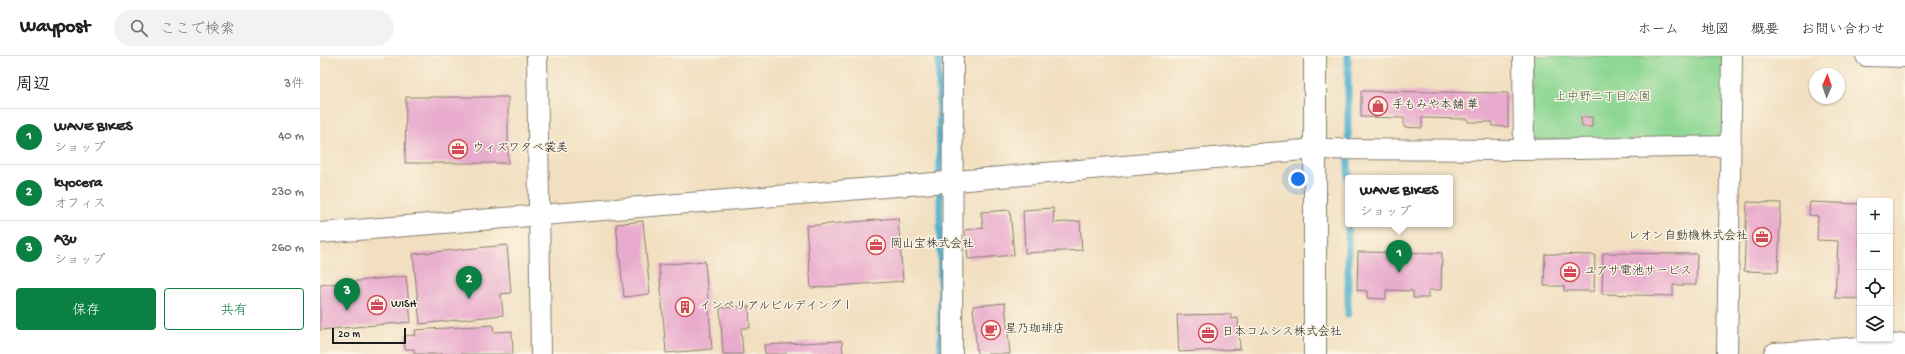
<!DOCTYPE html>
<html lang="ja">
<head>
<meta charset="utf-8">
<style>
	:root { --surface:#fff; --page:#f2f2f2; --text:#222; --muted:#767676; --line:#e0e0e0; --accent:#0b8043 }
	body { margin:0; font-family:"Gochi Hand","Klee One",sans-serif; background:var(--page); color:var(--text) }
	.controls { position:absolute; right:12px; bottom:12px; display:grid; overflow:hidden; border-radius:4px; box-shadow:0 1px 3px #0004 }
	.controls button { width:36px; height:36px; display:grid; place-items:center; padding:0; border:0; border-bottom:1px solid var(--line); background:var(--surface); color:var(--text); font:20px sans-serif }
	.compass { position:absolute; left:1489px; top:12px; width:36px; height:36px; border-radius:50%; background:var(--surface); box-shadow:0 1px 3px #0004; rotate:2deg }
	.scale { position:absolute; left:12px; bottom:10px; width:74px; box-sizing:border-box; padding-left:4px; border:2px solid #1c1c1c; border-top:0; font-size:11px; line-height:14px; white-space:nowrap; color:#1c1c1c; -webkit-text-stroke:3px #fcf5e5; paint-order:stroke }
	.you { position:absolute; left:978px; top:123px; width:14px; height:14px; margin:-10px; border:3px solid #fff; border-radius:50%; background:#1a73e8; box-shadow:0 0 0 6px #1a73e833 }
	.badge { display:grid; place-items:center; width:26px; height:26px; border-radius:50%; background:var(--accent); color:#fff; font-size:13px; font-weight:700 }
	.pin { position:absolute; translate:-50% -33px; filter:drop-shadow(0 1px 2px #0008) }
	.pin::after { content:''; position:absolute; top:21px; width:14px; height:12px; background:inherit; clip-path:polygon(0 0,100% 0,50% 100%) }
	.popup { position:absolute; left:1025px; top:119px; width:108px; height:52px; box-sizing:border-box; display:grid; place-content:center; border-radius:4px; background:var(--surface); filter:drop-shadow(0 1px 3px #0005); font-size:13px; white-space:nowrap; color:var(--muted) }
	.popup b { font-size:15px; color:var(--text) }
	.popup::after { content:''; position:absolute; left:50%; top:100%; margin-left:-8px; border:8px solid transparent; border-top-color:var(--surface) }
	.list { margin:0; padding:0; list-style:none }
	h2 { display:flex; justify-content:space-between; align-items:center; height:52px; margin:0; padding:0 16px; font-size:17px }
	h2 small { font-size:13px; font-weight:400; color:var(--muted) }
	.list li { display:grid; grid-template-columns:26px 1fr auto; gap:12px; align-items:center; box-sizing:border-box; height:56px; padding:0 16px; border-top:1px solid var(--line) }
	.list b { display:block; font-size:15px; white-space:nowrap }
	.list p { margin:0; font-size:13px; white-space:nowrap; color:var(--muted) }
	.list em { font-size:13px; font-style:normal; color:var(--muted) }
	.actions { display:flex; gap:8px; padding:12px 16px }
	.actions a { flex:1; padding:9px 0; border:1px solid var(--accent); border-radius:4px; text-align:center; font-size:14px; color:var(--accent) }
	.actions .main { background:var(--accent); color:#fff }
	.icon { flex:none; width:22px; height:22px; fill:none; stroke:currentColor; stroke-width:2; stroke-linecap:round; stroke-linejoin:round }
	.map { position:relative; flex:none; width:1585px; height:298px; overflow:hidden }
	header { display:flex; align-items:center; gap:24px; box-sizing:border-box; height:56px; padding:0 20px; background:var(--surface); border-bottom:1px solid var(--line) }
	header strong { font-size:19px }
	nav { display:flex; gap:22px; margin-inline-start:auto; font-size:14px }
	.search { width:280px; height:36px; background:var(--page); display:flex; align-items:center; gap:10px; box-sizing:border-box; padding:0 14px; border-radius:22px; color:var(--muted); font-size:15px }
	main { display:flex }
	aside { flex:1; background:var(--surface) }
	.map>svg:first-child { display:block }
	.green { fill:#8dd793; stroke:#547a58 }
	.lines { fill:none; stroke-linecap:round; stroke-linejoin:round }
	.stream { stroke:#4eafcd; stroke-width:7 }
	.building { fill:#e9abcd }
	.minor-casing { stroke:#867e6e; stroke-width:22 }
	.tertiary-casing { stroke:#867e6e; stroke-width:24 }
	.minor { stroke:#fff; stroke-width:20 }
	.tertiary { stroke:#fff; stroke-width:22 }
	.labels { text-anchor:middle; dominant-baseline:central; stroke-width:3; stroke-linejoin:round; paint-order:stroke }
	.park-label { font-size:12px; fill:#445d46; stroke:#fcf5e5 }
	.poi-label { font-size:12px; fill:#1c1c1c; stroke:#fcf5e5; text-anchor:start }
</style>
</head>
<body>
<header>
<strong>Waypost</strong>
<div class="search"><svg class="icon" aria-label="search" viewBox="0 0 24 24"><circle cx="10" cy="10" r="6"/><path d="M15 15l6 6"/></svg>ここで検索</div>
<nav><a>ホーム</a><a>地図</a><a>概要</a><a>お問い合わせ</a></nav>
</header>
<main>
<aside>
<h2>周辺<small>3件</small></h2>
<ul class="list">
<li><span class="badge">1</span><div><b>WAVE BIKES</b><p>ショップ</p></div><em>40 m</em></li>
<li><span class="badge">2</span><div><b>kyocera</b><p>オフィス</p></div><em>230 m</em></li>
<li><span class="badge">3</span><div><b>Azu</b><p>ショップ</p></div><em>260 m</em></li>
</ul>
<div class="actions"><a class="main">保存</a><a>共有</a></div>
</aside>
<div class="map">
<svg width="1585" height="298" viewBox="0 0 1585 298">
	<rect width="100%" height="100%" fill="#fcf5e5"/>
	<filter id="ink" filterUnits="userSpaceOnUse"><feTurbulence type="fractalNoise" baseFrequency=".025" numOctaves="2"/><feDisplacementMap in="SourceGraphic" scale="8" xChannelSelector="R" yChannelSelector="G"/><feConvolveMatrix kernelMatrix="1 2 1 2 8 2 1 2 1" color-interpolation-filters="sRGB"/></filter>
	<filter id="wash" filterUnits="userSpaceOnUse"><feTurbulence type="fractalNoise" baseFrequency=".012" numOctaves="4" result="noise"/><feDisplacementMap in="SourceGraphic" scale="16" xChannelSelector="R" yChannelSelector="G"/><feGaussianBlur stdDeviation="0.9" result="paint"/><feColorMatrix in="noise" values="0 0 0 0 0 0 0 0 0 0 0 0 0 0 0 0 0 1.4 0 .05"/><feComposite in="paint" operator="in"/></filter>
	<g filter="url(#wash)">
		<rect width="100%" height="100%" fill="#f1dfc0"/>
		<!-- green -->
		<path class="green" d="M1211,0H1405V83L1211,84Z"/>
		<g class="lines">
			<!-- stream -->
			<g class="stream">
				<path d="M619,0L621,298"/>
				<path d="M1028,122V0"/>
				<path d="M1028,258V168"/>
			</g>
		</g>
		<g id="blocks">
			<!-- building -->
			<g class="building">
				<path d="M1041,35L1188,37V71L1172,70V66H1148V63L1102,62V72L1084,71V62L1041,61Z"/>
				<path d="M86,41H188V107H85Z"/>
				<path d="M1261,61H1272V71H1262Z"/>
				<path d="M1427,146L1461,147L1458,216L1424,215Z"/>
				<path d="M1490,146L1540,148V243L1515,242L1518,185L1497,184L1498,160L1489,159Z"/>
				<path d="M733,152L734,167L760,165L762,194L705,197L703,154Z"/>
				<path d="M690,154L694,199L648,203L645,174L663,172L661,156Z"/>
				<path d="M578,162L583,225L491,232L486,170Z"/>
				<path d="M323,165L330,238L304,241L296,168Z"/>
				<path d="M187,189L191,237L181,238L183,259L100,268L93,198Z"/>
				<path d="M1038,196L1122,197L1121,234H1108V242H1093V235L1066,234V243L1047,242V235L1037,234Z"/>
				<path d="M1283,197L1377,198L1376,229H1353V240L1282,238Z"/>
				<path d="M1225,198L1275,199L1274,235H1244V230H1224Z"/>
				<path d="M385,205L392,293L346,297L339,209Z"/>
				<path d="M86,220L91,266L0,274V229Z"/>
				<path d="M685,247L690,298H657L653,250Z"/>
				<path d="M429,250L430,272H421L423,298H403L400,252Z"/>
				<path d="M911,258V263L918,262L920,293L859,296L857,259Z"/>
				<path d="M173,269L174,276L192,275L193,298H94V293H85L84,280L96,279L95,274Z"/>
				<path d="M522,285L523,298H445L444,289Z"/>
			</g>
		</g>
	</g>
	<g filter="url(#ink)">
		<use href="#blocks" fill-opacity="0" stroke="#867e6e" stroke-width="1"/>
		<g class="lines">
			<defs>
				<g id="minor">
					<path d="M217,0L221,298"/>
					<path d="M1203,0L1204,94"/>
					<path d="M1546,0L1585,1"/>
					<path d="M0,177L614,127L995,93L1204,94L1410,90"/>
					<path d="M632,298L633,0"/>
					<path d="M1407,298L1412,0"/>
				</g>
				<g id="tertiary">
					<path d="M995,298V0"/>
					<path d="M1455,298L1585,289"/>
				</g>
			</defs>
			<!-- minor casing -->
			<use href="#minor" class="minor-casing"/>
			<!-- tertiary casing -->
			<use href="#tertiary" class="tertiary-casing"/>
			<!-- minor -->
			<use href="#minor" class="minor"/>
			<!-- tertiary -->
			<use href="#tertiary" class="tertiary"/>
		</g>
	</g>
	<!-- icons -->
	<defs>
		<symbol id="shop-ring" viewBox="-11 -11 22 22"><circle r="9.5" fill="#fcf5e5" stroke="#d1495b" stroke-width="1.5"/><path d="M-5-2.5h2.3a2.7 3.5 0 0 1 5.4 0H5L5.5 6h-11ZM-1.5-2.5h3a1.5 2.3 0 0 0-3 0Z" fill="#d1495b"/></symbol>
		<symbol id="office-ring" viewBox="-11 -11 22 22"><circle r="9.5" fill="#fcf5e5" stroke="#d1495b" stroke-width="1.5"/><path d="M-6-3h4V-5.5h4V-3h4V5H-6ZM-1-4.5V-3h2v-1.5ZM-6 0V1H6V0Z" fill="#d1495b"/></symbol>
		<symbol id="building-ring" viewBox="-11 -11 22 22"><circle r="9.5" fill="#fcf5e5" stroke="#d1495b" stroke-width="1.5"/><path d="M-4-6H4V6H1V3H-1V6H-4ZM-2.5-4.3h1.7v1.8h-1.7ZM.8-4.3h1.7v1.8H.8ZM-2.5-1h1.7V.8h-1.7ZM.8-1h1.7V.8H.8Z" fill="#d1495b"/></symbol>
		<symbol id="cafe-ring" viewBox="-11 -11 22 22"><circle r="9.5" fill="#fcf5e5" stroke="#d1495b" stroke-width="1.5"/><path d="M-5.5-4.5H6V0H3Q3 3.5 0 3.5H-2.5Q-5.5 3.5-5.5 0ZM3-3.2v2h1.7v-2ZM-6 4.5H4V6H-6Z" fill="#d1495b"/></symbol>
	</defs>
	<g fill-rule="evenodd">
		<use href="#shop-ring" x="1047" y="39" width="22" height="22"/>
		<use href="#office-ring" x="127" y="82" width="22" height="22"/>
		<use href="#office-ring" x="1431" y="170" width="22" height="22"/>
		<use href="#office-ring" x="545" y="178" width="22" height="22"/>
		<use href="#office-ring" x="1239" y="205" width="22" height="22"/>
		<use href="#office-ring" x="46" y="238" width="22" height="22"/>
		<use href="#building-ring" x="354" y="240" width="22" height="22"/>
		<use href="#cafe-ring" x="660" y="263" width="22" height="22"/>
		<use href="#office-ring" x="877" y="266" width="22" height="22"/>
	</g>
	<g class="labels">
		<!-- park labels -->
		<g class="park-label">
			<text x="1283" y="42">上中野二丁目公園</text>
		</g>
		<!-- poi labels -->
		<g class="poi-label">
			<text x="1072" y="50">手もみや本舗 華</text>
			<text x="152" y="93">ウィズワタベ裳美</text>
			<text x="1428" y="181" text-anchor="end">レオン自動機株式会社</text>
			<text x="570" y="189">岡山宝株式会社</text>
			<text x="1264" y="216">ユアサ電池サービス</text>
			<text x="71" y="249">WISH</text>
			<text x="379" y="251">インペリアルビルデイングⅠ</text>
			<text x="685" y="274">星乃珈琲店</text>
			<text x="902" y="277">日本コムシス株式会社</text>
		</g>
	</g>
</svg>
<div class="controls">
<button>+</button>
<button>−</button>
<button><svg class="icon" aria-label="locate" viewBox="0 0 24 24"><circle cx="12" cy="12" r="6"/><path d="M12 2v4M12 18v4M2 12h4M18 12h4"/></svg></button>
<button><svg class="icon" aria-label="layers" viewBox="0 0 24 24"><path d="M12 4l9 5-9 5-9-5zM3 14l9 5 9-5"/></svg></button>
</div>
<svg class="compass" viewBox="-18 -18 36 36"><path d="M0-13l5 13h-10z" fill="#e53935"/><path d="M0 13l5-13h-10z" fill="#767676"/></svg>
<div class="scale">20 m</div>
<div class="you"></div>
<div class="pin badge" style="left:1079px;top:217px">1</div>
<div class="popup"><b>WAVE BIKES</b>ショップ</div>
<div class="pin badge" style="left:149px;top:243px">2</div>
<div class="pin badge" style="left:27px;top:255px">3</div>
</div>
</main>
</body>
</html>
